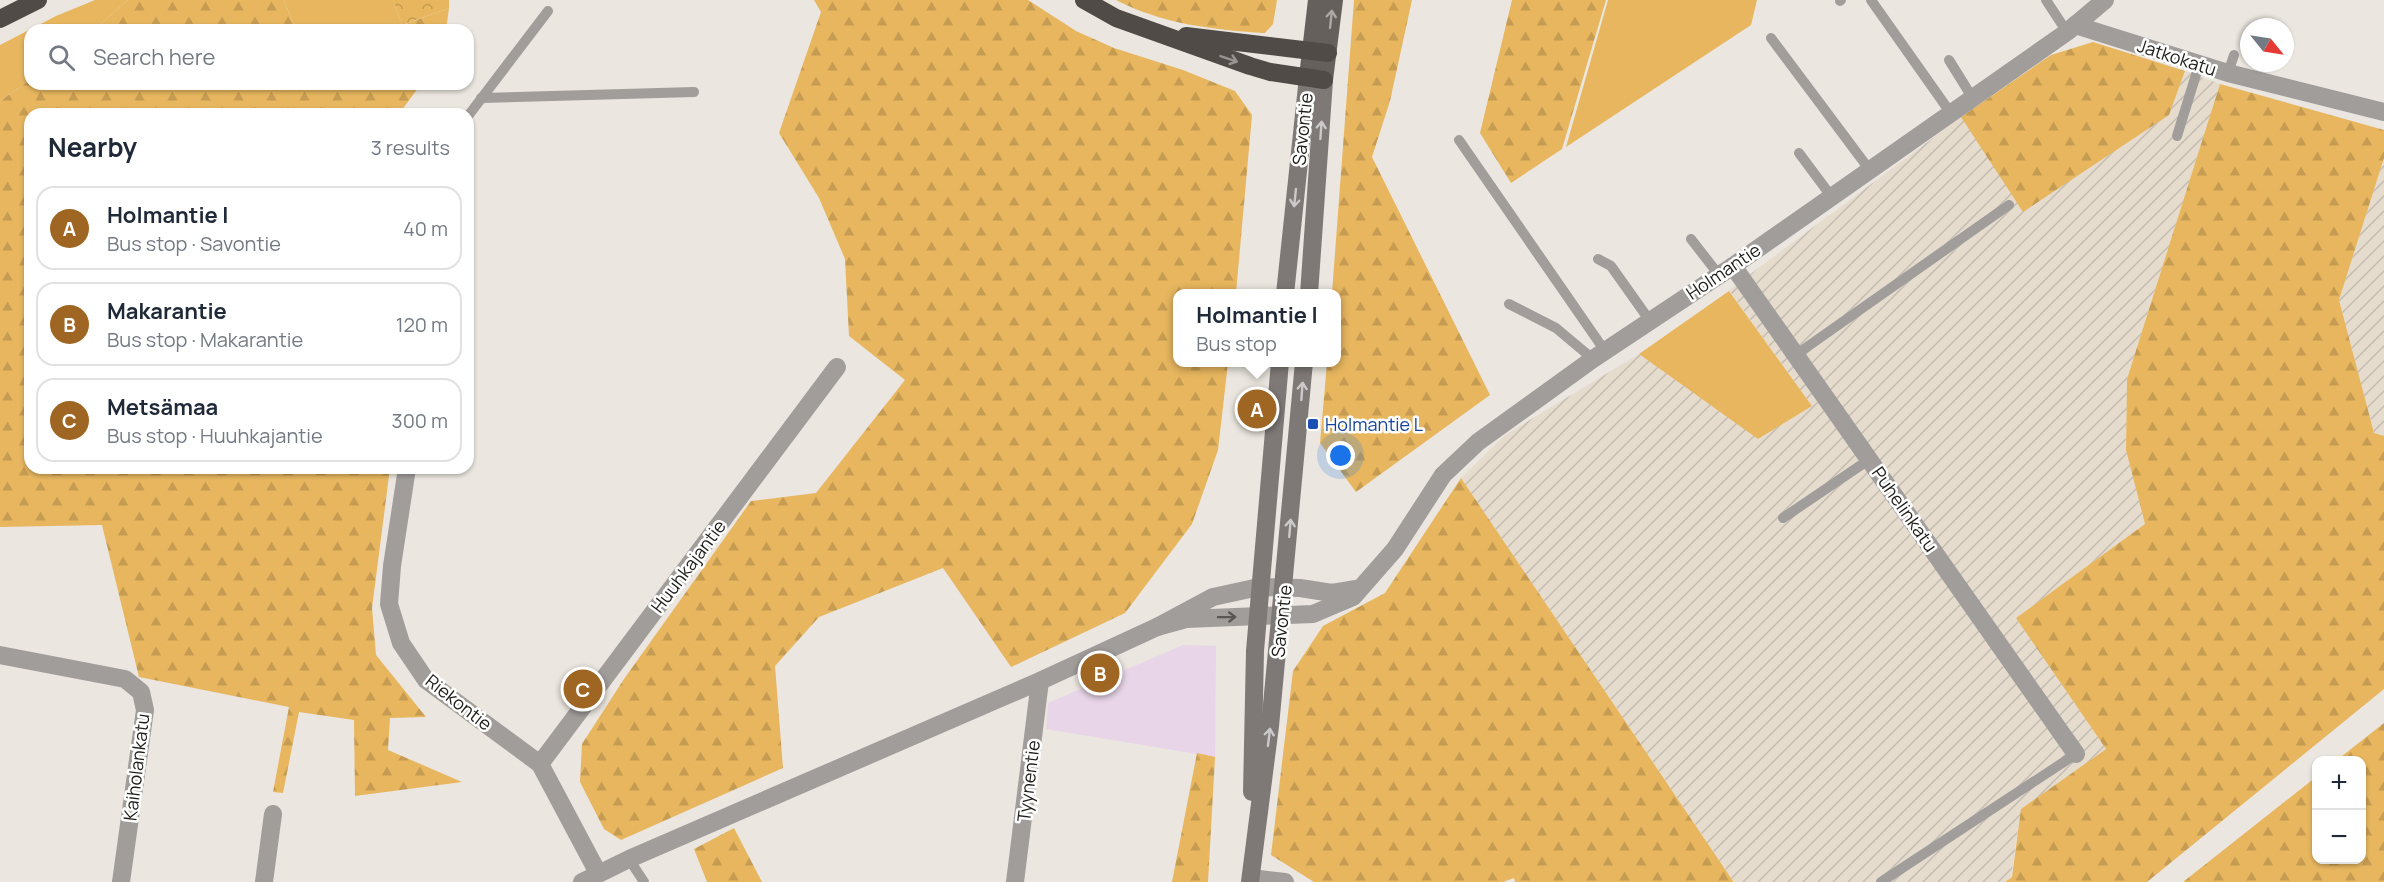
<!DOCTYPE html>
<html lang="en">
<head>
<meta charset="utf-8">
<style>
	:root { --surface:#fff; --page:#f6f6f7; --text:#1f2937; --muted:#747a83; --line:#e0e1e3; --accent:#9f6623 }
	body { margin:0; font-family:Manrope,sans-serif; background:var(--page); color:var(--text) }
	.controls { position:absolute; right:18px; bottom:18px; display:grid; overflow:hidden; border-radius:12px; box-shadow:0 2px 4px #0004 }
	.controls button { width:54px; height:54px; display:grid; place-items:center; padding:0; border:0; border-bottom:2px solid var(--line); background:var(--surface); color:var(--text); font:30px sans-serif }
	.compass { position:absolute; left:2240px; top:18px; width:54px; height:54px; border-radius:50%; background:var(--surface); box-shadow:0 2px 4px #0004; rotate:120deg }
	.you { position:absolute; left:1341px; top:456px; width:21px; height:21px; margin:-15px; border:4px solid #fff; border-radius:50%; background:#1a73e8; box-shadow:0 0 0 9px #1a73e833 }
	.badge { display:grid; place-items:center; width:39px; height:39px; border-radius:50%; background:var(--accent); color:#fff; font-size:20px; font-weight:700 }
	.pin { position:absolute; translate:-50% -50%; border:3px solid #fff; box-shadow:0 2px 6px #0006 }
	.popup { position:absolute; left:1173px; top:289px; width:168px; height:78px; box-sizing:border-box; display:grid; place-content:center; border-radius:12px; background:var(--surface); filter:drop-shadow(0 2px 4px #0005); font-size:20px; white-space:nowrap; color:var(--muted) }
	.popup b { font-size:22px; color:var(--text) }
	.popup::after { content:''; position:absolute; left:50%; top:100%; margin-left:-12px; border:12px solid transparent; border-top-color:var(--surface) }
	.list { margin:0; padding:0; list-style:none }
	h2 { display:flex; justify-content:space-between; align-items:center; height:78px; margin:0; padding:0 24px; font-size:26px }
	h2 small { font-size:20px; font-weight:400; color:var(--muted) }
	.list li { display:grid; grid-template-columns:39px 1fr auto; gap:18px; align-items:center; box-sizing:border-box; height:84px; margin:0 12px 12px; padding:0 12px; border:2px solid var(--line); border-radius:18px }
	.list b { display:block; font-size:22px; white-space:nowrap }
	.list p { margin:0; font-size:20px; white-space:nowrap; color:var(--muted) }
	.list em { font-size:20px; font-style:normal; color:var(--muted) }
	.icon { flex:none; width:33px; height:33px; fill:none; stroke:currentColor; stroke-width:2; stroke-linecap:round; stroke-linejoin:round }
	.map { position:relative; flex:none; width:2384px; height:882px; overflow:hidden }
	.search { position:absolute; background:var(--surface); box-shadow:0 2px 4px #0004; left:24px; top:24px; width:450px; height:66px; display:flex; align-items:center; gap:15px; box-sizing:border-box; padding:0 21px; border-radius:18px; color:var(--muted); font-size:22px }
	.panel { position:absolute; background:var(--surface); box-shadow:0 2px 4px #0004; left:24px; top:108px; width:450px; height:366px; border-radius:18px }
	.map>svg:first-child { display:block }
	.commercial { fill:#e8d6e8 }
	.industrial { fill:url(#industrial-furrows) }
	.grass { fill:#e7b65f }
	.forest { fill:url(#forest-firs) }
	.park { fill:url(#park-crowns) }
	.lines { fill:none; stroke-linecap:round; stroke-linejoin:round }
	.lane { stroke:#a09d9b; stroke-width:10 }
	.street { stroke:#a09d9b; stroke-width:18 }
	.secondary { stroke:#7e7977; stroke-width:18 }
	.primary { stroke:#66605d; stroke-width:18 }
	.highway { stroke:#514b47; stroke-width:18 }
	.oneway { stroke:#aba8a6 }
	.oneway2 { stroke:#979391 }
	.oneway3 { stroke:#cbc9c9 }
	.oneway4 { stroke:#585754 }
	.transit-dot { fill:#1a4fb4; stroke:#fff; stroke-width:2 }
	.labels { text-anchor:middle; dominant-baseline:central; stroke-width:5; stroke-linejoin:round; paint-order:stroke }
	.street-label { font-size:18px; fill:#1e1d1a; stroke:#fff }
	.transit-label { font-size:18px; fill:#164399; stroke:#fff; text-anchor:start }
</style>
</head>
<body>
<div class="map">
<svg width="2384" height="882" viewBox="0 0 2384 882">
	<defs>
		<pattern id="industrial-furrows" width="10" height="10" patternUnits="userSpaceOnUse" patternTransform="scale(1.5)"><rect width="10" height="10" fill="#e5dcce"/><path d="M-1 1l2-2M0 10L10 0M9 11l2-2" fill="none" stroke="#c4bcb0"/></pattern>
		<pattern id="forest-firs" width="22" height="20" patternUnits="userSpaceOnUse" patternTransform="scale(1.5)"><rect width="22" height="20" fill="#e7b65f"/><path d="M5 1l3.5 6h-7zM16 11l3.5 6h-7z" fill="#c69c52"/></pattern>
		<pattern id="park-crowns" width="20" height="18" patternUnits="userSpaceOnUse" patternTransform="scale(1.5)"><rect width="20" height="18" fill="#e7b65f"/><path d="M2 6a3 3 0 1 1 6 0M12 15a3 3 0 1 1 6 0" fill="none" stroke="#c69c52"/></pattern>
	</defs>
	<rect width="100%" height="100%" fill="#ebe6df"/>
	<!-- commercial -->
	<path class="commercial" d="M1183,645L1216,646L1215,757L1046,729L1048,703Z"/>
	<!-- industrial -->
	<g class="industrial">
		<path d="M2185,71L2220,84L2127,379L2126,450L2145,524L2016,618L2106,749L2021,809L2011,877L2005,882H1734L1461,478L1505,435L1639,354L1758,438L1812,406L1729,290L1961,117L2169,115Z"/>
		<path d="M2384,158V436L2374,433L2339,300Z"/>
	</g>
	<!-- grass -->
	<g class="grass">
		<path d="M95,0H128L94,30H30V80L0,101V45L56,16Z"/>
		<path d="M284,0H393L402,25L389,30H296Z"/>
		<path d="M1608,0H1757L1751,25L1566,147Z"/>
		<path d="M1729,291L1812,406L1758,439L1639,354Z"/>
	</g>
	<!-- forest -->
	<g class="forest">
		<path d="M128,0H284L296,30H94Z"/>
		<path d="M814,0H1028L1076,31L1114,48L1183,70L1235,91L1252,115L1236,293L1178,294V362L1228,363L1218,450L1192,524L1125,613L1011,667L943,568L819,617L775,666L783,768L621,840L604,829L580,782L582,744L624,679L751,501L816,493L905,380L849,336L845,259L819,198L779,133L821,12Z"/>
		<path d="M1116,0H1277L1273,24L1265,33C1214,30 1162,24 1116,0Z"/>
		<path d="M1354,0H1412L1390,101L1372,157L1490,395L1356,492L1320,443L1327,363L1336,362V294L1332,293Z"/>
		<path d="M1512,0H1606L1562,149L1511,183L1480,133Z"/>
		<path d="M449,8L446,30H389Z"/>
		<path d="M2093,42L2185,71L2169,115L2023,212L1961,117L2051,55Z"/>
		<path d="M30,80V84H421L399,114H30V468H390L372,608L376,655L426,717L390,718L388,750L462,782L355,796L354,720L299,712L283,793L273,792L289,707L139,677L102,525L0,527V101Z"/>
		<path d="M2220,84L2384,130V158L2339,300L2374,433L2384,436V689L2147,882H2005L2012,877L2021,809L2106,749L2016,618L2145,524L2126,450L2127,379Z"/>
		<path d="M1461,478L1733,881V882H1515L1514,878L1503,882H1314L1271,855L1293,671L1323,626L1385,593Z"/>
		<path d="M2384,723V882H2183L2316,777V860H2362V760H2337Z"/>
		<path d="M1197,753L1215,757L1208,882H1172Z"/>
		<path d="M734,828L762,882H707L694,849Z"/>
	</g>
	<!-- park -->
	<path class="park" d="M393,0H449V8L402,25Z"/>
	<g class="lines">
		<!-- lane -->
		<g class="lane">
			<path d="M1871,0L1950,112"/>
			<path d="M2046,0L2067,32"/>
			<path d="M1840,1L1841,0"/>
			<path d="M1771,38L1869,169"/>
			<path d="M1949,60L1972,97"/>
			<path d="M2228,73L2234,55"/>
			<path d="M481,98L694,92"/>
			<path d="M468,116L548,11"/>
			<path d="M2177,136L2199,65"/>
			<path d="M1459,140L1605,351"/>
			<path d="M1799,153L1831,196"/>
			<path d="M1691,239L1719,275"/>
			<path d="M1598,259L1611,266L1650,321"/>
			<path d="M1509,304L1556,328L1593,359"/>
			<path d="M1797,354L2009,205"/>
			<path d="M1783,518L1870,459"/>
			<path d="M629,859L644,882"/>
			<path d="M1881,882L2076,754"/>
		</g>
		<!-- street -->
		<g class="street">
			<path d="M2075,25L2228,73L2384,112"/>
			<path d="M1733,266L2076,754"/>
			<path d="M407,468L392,566L389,604L401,643L426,680L540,764L598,873"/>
			<path d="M1157,627L1186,619L1313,614L1353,597L1395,549L1443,475L1478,442L1593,359L1733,266L2067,32L2105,0"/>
			<path d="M0,655L125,679L141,692L145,710L121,882"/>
			<path d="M540,764L837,367"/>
			<path d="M1251,878L1285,882"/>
			<path d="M264,882L273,814"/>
			<path d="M582,882L629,859L1040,681L1157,627L1213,597L1259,587L1300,588L1332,593L1356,589"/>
			<path d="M1015,882L1040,681"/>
		</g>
		<!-- secondary -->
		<g class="secondary">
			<path d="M1285,294L1308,77"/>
			<path d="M1309,294L1324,80"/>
			<path d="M1252,792L1255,651L1280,362"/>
			<path d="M1250,882L1270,726L1304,362"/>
		</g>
		<!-- primary -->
		<g class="primary">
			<path d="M1308,77L1317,0"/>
			<path d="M1324,80L1334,0"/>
		</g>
		<!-- highway -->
		<g class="highway">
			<path d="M1084,0L1116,18L1250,66L1270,72L1324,80"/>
			<path d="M0,19L38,0"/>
			<path d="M1186,36L1328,53"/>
		</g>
	</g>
	<!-- one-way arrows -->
	<defs><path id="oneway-shaft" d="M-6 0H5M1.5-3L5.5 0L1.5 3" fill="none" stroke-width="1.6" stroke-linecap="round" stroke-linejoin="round" transform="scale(1.5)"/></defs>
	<use class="oneway" href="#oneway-shaft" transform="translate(1331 19) rotate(-84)"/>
	<use class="oneway2" href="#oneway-shaft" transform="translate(1229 59) rotate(19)"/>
	<g class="oneway3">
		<use href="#oneway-shaft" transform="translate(1321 130) rotate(-86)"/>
		<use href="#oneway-shaft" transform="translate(1295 198) rotate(96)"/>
		<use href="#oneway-shaft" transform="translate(1302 391) rotate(-86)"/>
		<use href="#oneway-shaft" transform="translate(1290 528) rotate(-85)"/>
		<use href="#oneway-shaft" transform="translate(1269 737) rotate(-83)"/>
	</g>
	<use class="oneway4" href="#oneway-shaft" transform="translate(1227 617) rotate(-1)"/>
	<!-- markers -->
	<rect class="transit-dot" x="1307" y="418" width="12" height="12" rx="3"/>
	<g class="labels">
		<!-- street labels -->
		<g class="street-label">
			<text transform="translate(2177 57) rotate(18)">Jatkokatu</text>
			<text transform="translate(1302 129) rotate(-84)">Savontie</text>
			<text transform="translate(1723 271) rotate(-34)">Holmantie</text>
			<text transform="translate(1905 509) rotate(55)">Puhelinkatu</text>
			<text transform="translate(688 566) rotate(-53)">Huuhkajantie</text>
			<text transform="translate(1281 621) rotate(-84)">Savontie</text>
			<text transform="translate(459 702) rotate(38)">Riekontie</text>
			<text transform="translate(136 767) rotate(-83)">Kaiholankatu</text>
			<text transform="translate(1028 781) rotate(-83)">Tyynentie</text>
		</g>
		<!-- transit labels -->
		<g class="transit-label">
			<text x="1325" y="424">Holmantie L</text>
		</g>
	</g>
</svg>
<div class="controls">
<button>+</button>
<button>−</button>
</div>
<svg class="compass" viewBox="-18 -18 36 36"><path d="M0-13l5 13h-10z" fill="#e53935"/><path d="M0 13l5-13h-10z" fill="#747a83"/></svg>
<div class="you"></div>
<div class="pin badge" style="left:1257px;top:409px">A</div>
<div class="popup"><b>Holmantie I</b>Bus stop</div>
<div class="pin badge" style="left:1100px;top:673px">B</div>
<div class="pin badge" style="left:583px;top:689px">C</div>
<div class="search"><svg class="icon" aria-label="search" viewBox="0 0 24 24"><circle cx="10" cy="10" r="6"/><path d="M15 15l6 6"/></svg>Search here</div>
<section class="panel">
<h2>Nearby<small>3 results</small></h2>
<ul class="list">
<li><span class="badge">A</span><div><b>Holmantie I</b><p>Bus stop · Savontie</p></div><em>40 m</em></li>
<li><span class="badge">B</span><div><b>Makarantie</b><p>Bus stop · Makarantie</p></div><em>120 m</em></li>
<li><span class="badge">C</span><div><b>Metsämaa</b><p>Bus stop · Huuhkajantie</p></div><em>300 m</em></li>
</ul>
</section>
</div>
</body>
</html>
